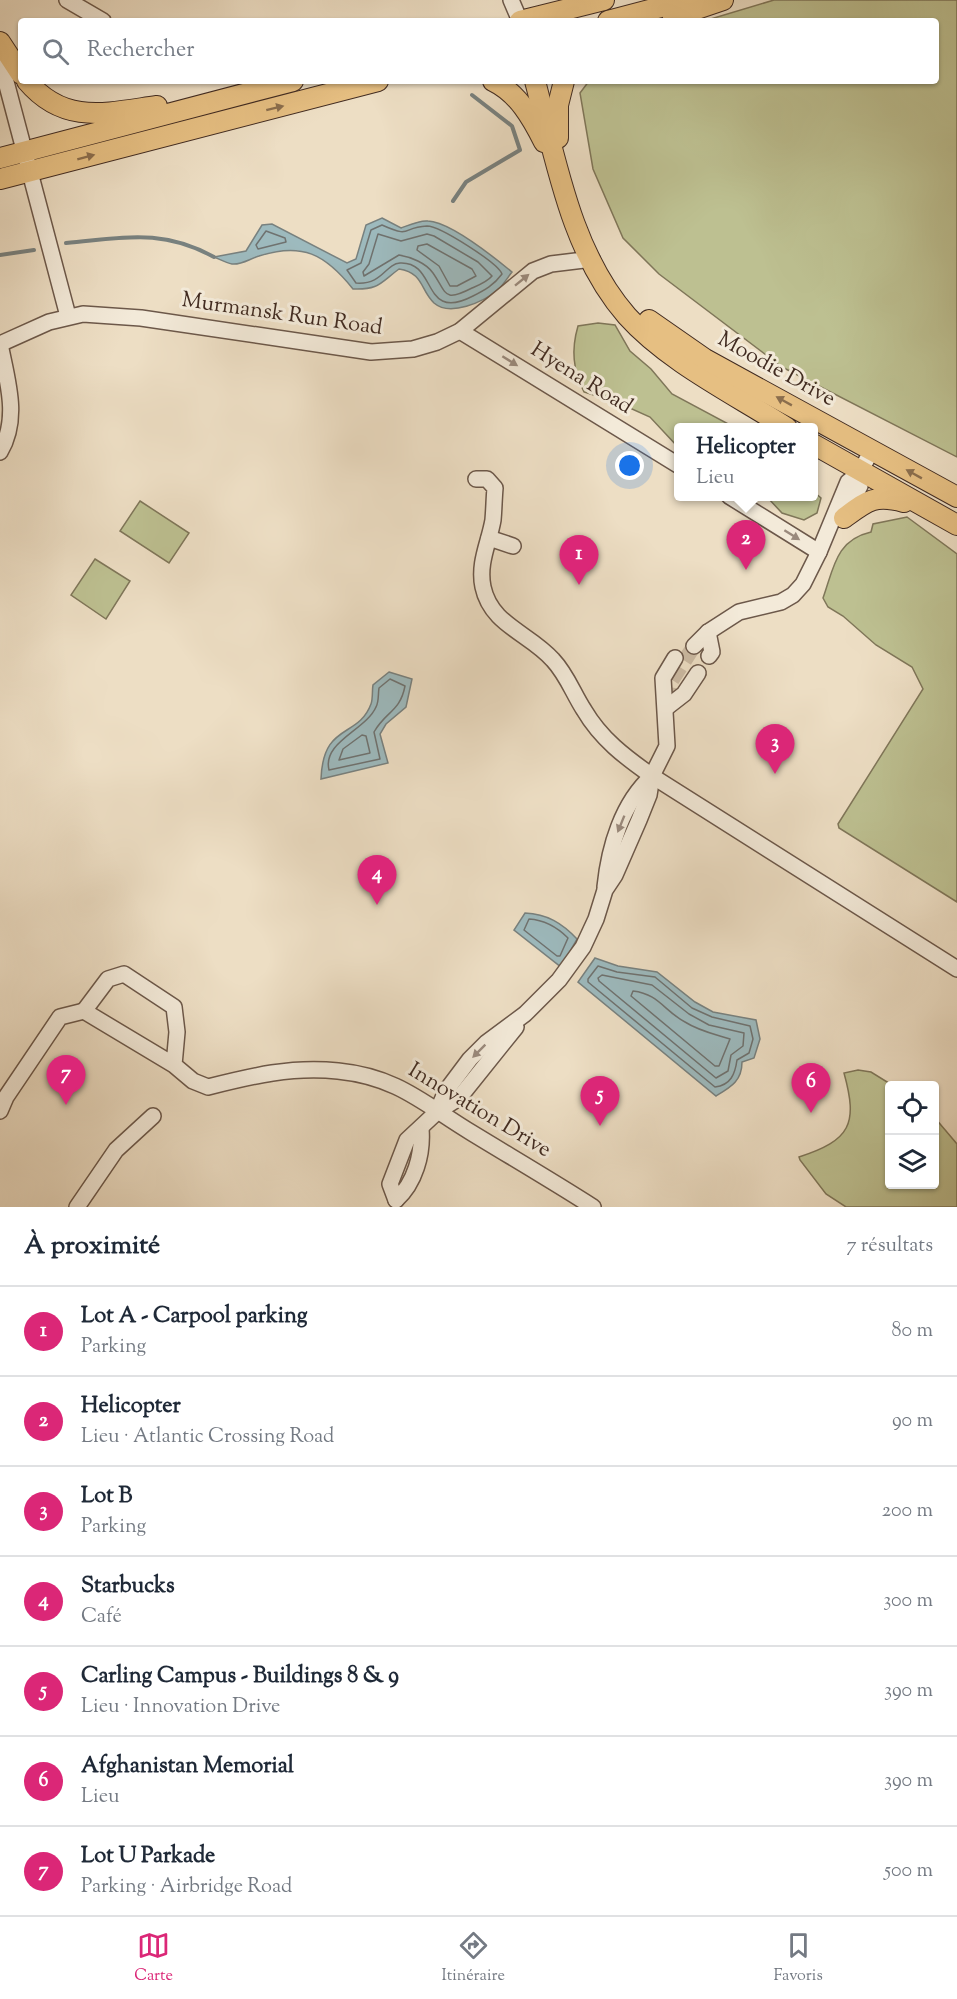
<!DOCTYPE html>
<html lang="fr">
<head>
<meta charset="utf-8">
<style>
	:root { --surface:#fff; --page:#f6f6f7; --text:#1f2937; --muted:#747a83; --line:#e0e1e3; --accent:#db2777 }
	body { margin:0; font-family:"Sorts Mill Goudy",serif; background:var(--page); color:var(--text) }
	.controls { position:absolute; right:18px; bottom:18px; display:grid; overflow:hidden; border-radius:6px; box-shadow:0 2px 4px #0004 }
	.controls button { width:54px; height:54px; display:grid; place-items:center; padding:0; border:0; border-bottom:2px solid var(--line); background:var(--surface); color:var(--text); font:30px sans-serif }
	.you { position:absolute; left:630px; top:466px; width:21px; height:21px; margin:-15px; border:4px solid #fff; border-radius:50%; background:#1a73e8; box-shadow:0 0 0 9px #1a73e833 }
	.badge { display:grid; place-items:center; width:39px; height:39px; border-radius:50%; background:var(--accent); color:#fff; font-size:20px; font-weight:700 }
	.pin { position:absolute; translate:-50% -50px; filter:drop-shadow(0 2px 3px #0008) }
	.pin::after { content:''; position:absolute; top:32px; width:21px; height:18px; background:inherit; clip-path:polygon(0 0,100% 0,50% 100%) }
	.popup { position:absolute; left:674px; top:423px; width:144px; height:78px; box-sizing:border-box; display:grid; place-content:center; border-radius:6px; background:var(--surface); filter:drop-shadow(0 2px 4px #0005); font-size:20px; white-space:nowrap; color:var(--muted) }
	.popup b { font-size:22px; color:var(--text) }
	.popup::after { content:''; position:absolute; left:50%; top:100%; margin-left:-12px; border:12px solid transparent; border-top-color:var(--surface) }
	.list { margin:0; padding:0; list-style:none }
	h2 { display:flex; justify-content:space-between; align-items:center; height:78px; margin:0; padding:0 24px; font-size:26px }
	h2 small { font-size:20px; font-weight:400; color:var(--muted) }
	.list li { display:grid; grid-template-columns:39px 1fr auto; gap:18px; align-items:center; box-sizing:border-box; height:90px; padding:0 24px; border-top:2px solid var(--line) }
	.list b { display:block; font-size:22px; white-space:nowrap }
	.list p { margin:0; font-size:20px; white-space:nowrap; color:var(--muted) }
	.list em { font-size:20px; font-style:normal; color:var(--muted) }
	.icon { flex:none; width:33px; height:33px; fill:none; stroke:currentColor; stroke-width:2; stroke-linecap:round; stroke-linejoin:round }
	.map { position:relative; flex:none; width:957px; height:1207px; overflow:hidden }
	.search { position:absolute; background:var(--surface); box-shadow:0 2px 4px #0004; left:18px; right:18px; top:18px; height:66px; display:flex; align-items:center; gap:15px; box-sizing:border-box; padding:0 21px; border-radius:6px; color:var(--muted); font-size:22px }
	.sheet { height:708px; background:var(--surface) }
	nav { display:flex; justify-content:space-around; align-items:center; box-sizing:border-box; height:84px; border-top:2px solid var(--line); background:var(--surface); font-size:16px; color:var(--muted) }
	nav a { display:grid; justify-items:center; gap:3px }
	nav .on { color:var(--accent) }
	.map>svg:first-child { display:block }
	.green { fill:#bdc091; stroke:#7f7659; stroke-width:1.5 }
	.water { fill:#9dbabe; stroke:#78817f; stroke-width:1.5 }
	.lines { fill:none; stroke-linecap:round; stroke-linejoin:round }
	.shore { stroke:#6f7270; stroke-width:1.5 }
	.stream { stroke:#78817f; stroke-width:4 }
	.minor-tunnel { stroke:#cbbaa3; stroke-width:15; stroke-dasharray:15 8; stroke-linecap:butt }
	.minor-casing { stroke:#6c584a; stroke-width:18 }
	.major-casing { stroke:#412b21; stroke-width:22 }
	.minor { stroke:#f3ead9; stroke-width:15 }
	.major { stroke:#e6bf82; stroke-width:20 }
	.oneway { fill:#8b6e4d }
	.oneway2 { fill:#9a8a7d }
	.labels { text-anchor:middle; dominant-baseline:central; stroke-width:6; stroke-linejoin:round; paint-order:stroke }
	.street-label { font-size:22px; fill:#412b21; stroke:#f3ead9 }
</style>
</head>
<body>
<div class="map">
<svg width="957" height="1207" viewBox="0 0 957 1207">
	<rect width="100%" height="100%" fill="#eddec4"/>
	<filter id="stains"><feTurbulence type="fractalNoise" baseFrequency=".00333" numOctaves="4"/><feColorMatrix values="0 0 0 0 .2 0 0 0 0 .09 0 0 0 0 .02 0 0 0 .5 -.17"/></filter>
	<radialGradient id="worn" r=".72"><stop offset=".6" stop-color="#630" stop-opacity="0"/><stop offset="1" stop-color="#630" stop-opacity=".3"/></radialGradient>
	<!-- green -->
	<g class="green">
		<path d="M774,0H957V457L782,367L659,274L623,238L593,169L580,93L589,81H936V21H704Z"/>
		<path d="M598,323L615,325L630,351L651,369L672,394L734,427L678,428V447L650,417L621,404L584,392C573,370 571,350 578,326Z"/>
		<path d="M814,492L821,498L817,513L804,520L782,513L767,497L813,496Z"/>
		<path d="M140,501L189,533L169,563L120,531Z"/>
		<path d="M907,517L957,554V902L839,828L838,824L923,689L912,667L876,645L843,616L828,607L823,598C834,567 836,540 871,532L873,524Z"/>
		<path d="M95,559L130,581L106,619L71,595Z"/>
		<path d="M858,1070L871,1072L892,1085L890,1086V1184H934L935,1118L957,1144V1207H846L826,1194L800,1160L799,1157C851,1140 858,1124 844,1073Z"/>
	</g>
	<!-- water -->
	<g class="water">
		<path d="M382,218L401,228C409,225 420,220 428,221C450,222 495,258 512,272C508,277 503,285 498,290C483,302 450,317 434,303C420,290 424,273 399,269C380,283 379,290 353,289C325,254 302,242 259,256C249,259 242,265 232,264C226,263 219,259 214,257L246,251L262,225L272,224L347,263L356,259L366,225Z"/>
		<path d="M389,672L412,679L406,707L386,724L380,734L388,763L321,779C323,722 358,739 371,704C373,699 372,690 373,685Z"/>
		<path d="M525,913C547,914 562,923 577,939L561,967L514,930Z"/>
		<path d="M595,958L618,966L657,972L695,1002L713,1012L756,1020L760,1039L754,1058L742,1062C742,1081 731,1087 716,1096L578,982Z"/>
	</g>
	<g class="lines">
		<!-- shore -->
		<g class="shore">
			<path d="M382,225C413,239 401,227 427,226C440,226 498,263 502,274C494,285 485,290 473,296C421,323 438,261 400,263C385,264 383,285 356,283L347,270L361,263L371,230Z"/>
			<path d="M266,231L285,238L286,242L258,249L256,245Z"/>
			<path d="M378,234L401,241L427,234L434,236L478,262L492,276C487,282 479,285 472,288C443,303 447,293 433,273C426,263 411,257 399,255L364,276L363,272L369,264Z"/>
			<path d="M427,244L472,269L476,276L457,286H450L439,266L417,250L418,246Z"/>
			<path d="M390,679L405,686C400,712 386,711 374,732L380,759L329,770C322,742 366,730 376,707C379,702 378,694 379,688Z"/>
			<path d="M362,735L366,736L370,753L339,760L343,749Z"/>
			<path d="M529,919C545,920 557,927 568,938L560,956H557L524,930Z"/>
			<path d="M598,966L617,972L655,977L692,1008L712,1017L750,1026L753,1039L749,1053L737,1060C735,1074 731,1085 715,1087L588,982V979Z"/>
			<path d="M602,975L652,985L689,1014L709,1025L744,1033L743,1046L731,1055L728,1071L716,1078L599,981L598,978Z"/>
			<path d="M633,991C659,994 664,1011 685,1022C699,1031 714,1034 730,1039L719,1066H715L631,996Z"/>
		</g>
		<!-- stream -->
		<g class="stream">
			<path d="M453,201L466,182L520,150L512,126L472,95"/>
			<path d="M66,243C124,238 161,228 214,257"/>
			<path d="M0,255L34,250"/>
		</g>
		<!-- minor-tunnel -->
		<path class="minor-tunnel" d="M667,702L670,683L694,646"/>
		<defs>
			<g id="minor">
				<path d="M67,0L103,21"/>
				<path d="M511,0L520,21"/>
				<path d="M0,59L68,316"/>
				<path d="M460,331L678,465"/>
				<path d="M0,344L49,322L83,314L141,318L371,352L413,349L437,342L460,331L533,271L551,264L592,259"/>
				<path d="M0,452C20,418 7,380 0,344"/>
				<path d="M476,479H487L495,488C494,499 494,509 493,520C489,543 478,563 483,587C491,625 529,633 553,660C567,675 573,693 584,710C601,739 625,757 652,776L957,969"/>
				<path d="M729,496L819,552"/>
				<path d="M845,516L860,486V472"/>
				<path d="M489,538L513,546"/>
				<path d="M708,632L712,652L709,656"/>
				<path d="M694,646L708,632L739,612L781,602L793,595L803,584L819,552L848,482L860,472L872,450"/>
				<path d="M666,708L684,694L698,673"/>
				<path d="M605,887C609,847 622,803 652,776"/>
				<path d="M174,1065L84,1011L108,979L124,974L174,1007L177,1032L174,1065L193,1081L208,1087C252,1076 292,1066 338,1071C398,1077 424,1104 472,1133C513,1158 554,1182 593,1207"/>
				<path d="M0,1111L6,1097L60,1017L84,1011"/>
				<path d="M437,1112L446,1091L470,1059L486,1043L525,1014L559,980L583,947L596,919L605,890L615,875L639,820L649,795L652,776L667,746L663,678L675,658"/>
				<path d="M396,1200L390,1184L407,1140L437,1112L459,1098L516,1027"/>
				<path d="M396,1200C415,1183 423,1154 421,1129"/>
				<path d="M77,1207L116,1150L153,1116"/>
			</g>
			<g id="major">
				<path d="M673,17L723,0"/>
				<path d="M520,21L604,0"/>
				<path d="M608,21L687,0"/>
				<path d="M0,42L21,74"/>
				<path d="M27,81C64,125 106,113 157,106"/>
				<path d="M493,81C518,93 532,118 544,142"/>
				<path d="M535,81C556,160 571,252 627,316C668,362 736,395 787,428"/>
				<path d="M558,138V105L564,81"/>
				<path d="M0,158L293,81"/>
				<path d="M0,179L378,81"/>
				<path d="M649,320L705,359L957,497"/>
				<path d="M813,444L957,525"/>
				<path d="M844,518C867,501 874,494 904,502"/>
			</g>
		</defs>
		<!-- minor casing -->
		<use href="#minor" class="minor-casing"/>
		<!-- major casing -->
		<use href="#major" class="major-casing"/>
		<!-- minor -->
		<use href="#minor" class="minor"/>
		<!-- major -->
		<use href="#major" class="major"/>
	</g>
	<!-- one-way arrows -->
	<defs><path id="oneway-solid" d="M-6-.8H1V-3.2L6.5 0L1 3.2V.8H-6Z" transform="scale(1.5)"/></defs>
	<g class="oneway">
		<use href="#oneway-solid" transform="translate(275 108) rotate(-14)"/>
		<use href="#oneway-solid" transform="translate(86 157) rotate(-15)"/>
		<use href="#oneway-solid" transform="translate(784 401) rotate(-151)"/>
		<use href="#oneway-solid" transform="translate(914 474) rotate(-151)"/>
	</g>
	<g class="oneway2">
		<use href="#oneway-solid" transform="translate(522 280) rotate(-39)"/>
		<use href="#oneway-solid" transform="translate(510 361) rotate(32)"/>
		<use href="#oneway-solid" transform="translate(792 535) rotate(32)"/>
		<use href="#oneway-solid" transform="translate(621 824) rotate(112)"/>
		<use href="#oneway-solid" transform="translate(479 1051) rotate(135)"/>
	</g>
	<g class="labels">
		<!-- street labels -->
		<g class="street-label">
			<text transform="translate(282 315) rotate(8)">Murmansk Run Road</text>
			<text transform="translate(776 370) rotate(29)">Moodie Drive</text>
			<text transform="translate(581 379) rotate(32)">Hyena Road</text>
			<text transform="translate(479 1111) rotate(31)">Innovation Drive</text>
		</g>
	</g>
	<rect width="100%" height="100%" filter="url(#stains)"/>
	<rect width="100%" height="100%" fill="url(#worn)"/>
</svg>
<div class="controls">
<button><svg class="icon" aria-label="locate" viewBox="0 0 24 24"><circle cx="12" cy="12" r="6"/><path d="M12 2v4M12 18v4M2 12h4M18 12h4"/></svg></button>
<button><svg class="icon" aria-label="layers" viewBox="0 0 24 24"><path d="M12 4l9 5-9 5-9-5zM3 14l9 5 9-5"/></svg></button>
</div>
<div class="you"></div>
<div class="pin badge" style="left:579px;top:585px">1</div>
<div class="pin badge" style="left:746px;top:570px">2</div>
<div class="popup"><b>Helicopter</b>Lieu</div>
<div class="pin badge" style="left:775px;top:774px">3</div>
<div class="pin badge" style="left:377px;top:905px">4</div>
<div class="pin badge" style="left:600px;top:1126px">5</div>
<div class="pin badge" style="left:811px;top:1113px">6</div>
<div class="pin badge" style="left:66px;top:1105px">7</div>
<div class="search"><svg class="icon" aria-label="search" viewBox="0 0 24 24"><circle cx="10" cy="10" r="6"/><path d="M15 15l6 6"/></svg>Rechercher</div>
</div>
<section class="sheet">
<h2>À proximité<small>7 résultats</small></h2>
<ul class="list">
<li><span class="badge">1</span><div><b>Lot A - Carpool parking</b><p>Parking</p></div><em>80 m</em></li>
<li><span class="badge">2</span><div><b>Helicopter</b><p>Lieu · Atlantic Crossing Road</p></div><em>90 m</em></li>
<li><span class="badge">3</span><div><b>Lot B</b><p>Parking</p></div><em>200 m</em></li>
<li><span class="badge">4</span><div><b>Starbucks</b><p>Café</p></div><em>300 m</em></li>
<li><span class="badge">5</span><div><b>Carling Campus - Buildings 8 &amp; 9</b><p>Lieu · Innovation Drive</p></div><em>390 m</em></li>
<li><span class="badge">6</span><div><b>Afghanistan Memorial</b><p>Lieu</p></div><em>390 m</em></li>
<li><span class="badge">7</span><div><b>Lot U Parkade</b><p>Parking · Airbridge Road</p></div><em>500 m</em></li>
</ul>
</section>
<nav>
<a class="on"><svg class="icon" aria-label="map" viewBox="0 0 24 24"><path d="M3 6l6-2 6 2 6-2v14l-6 2-6-2-6 2zM9 4v14M15 6v14"/></svg>Carte</a>
<a><svg class="icon" aria-label="directions" viewBox="0 0 24 24"><path d="M12 3l9 9-9 9-9-9zM9 14v-3h6M13 9l2 2-2 2"/></svg>Itinéraire</a>
<a><svg class="icon" aria-label="saved" viewBox="0 0 24 24"><path d="M7 4h10v16l-5-4-5 4z"/></svg>Favoris</a>
</nav>
</body>
</html>
